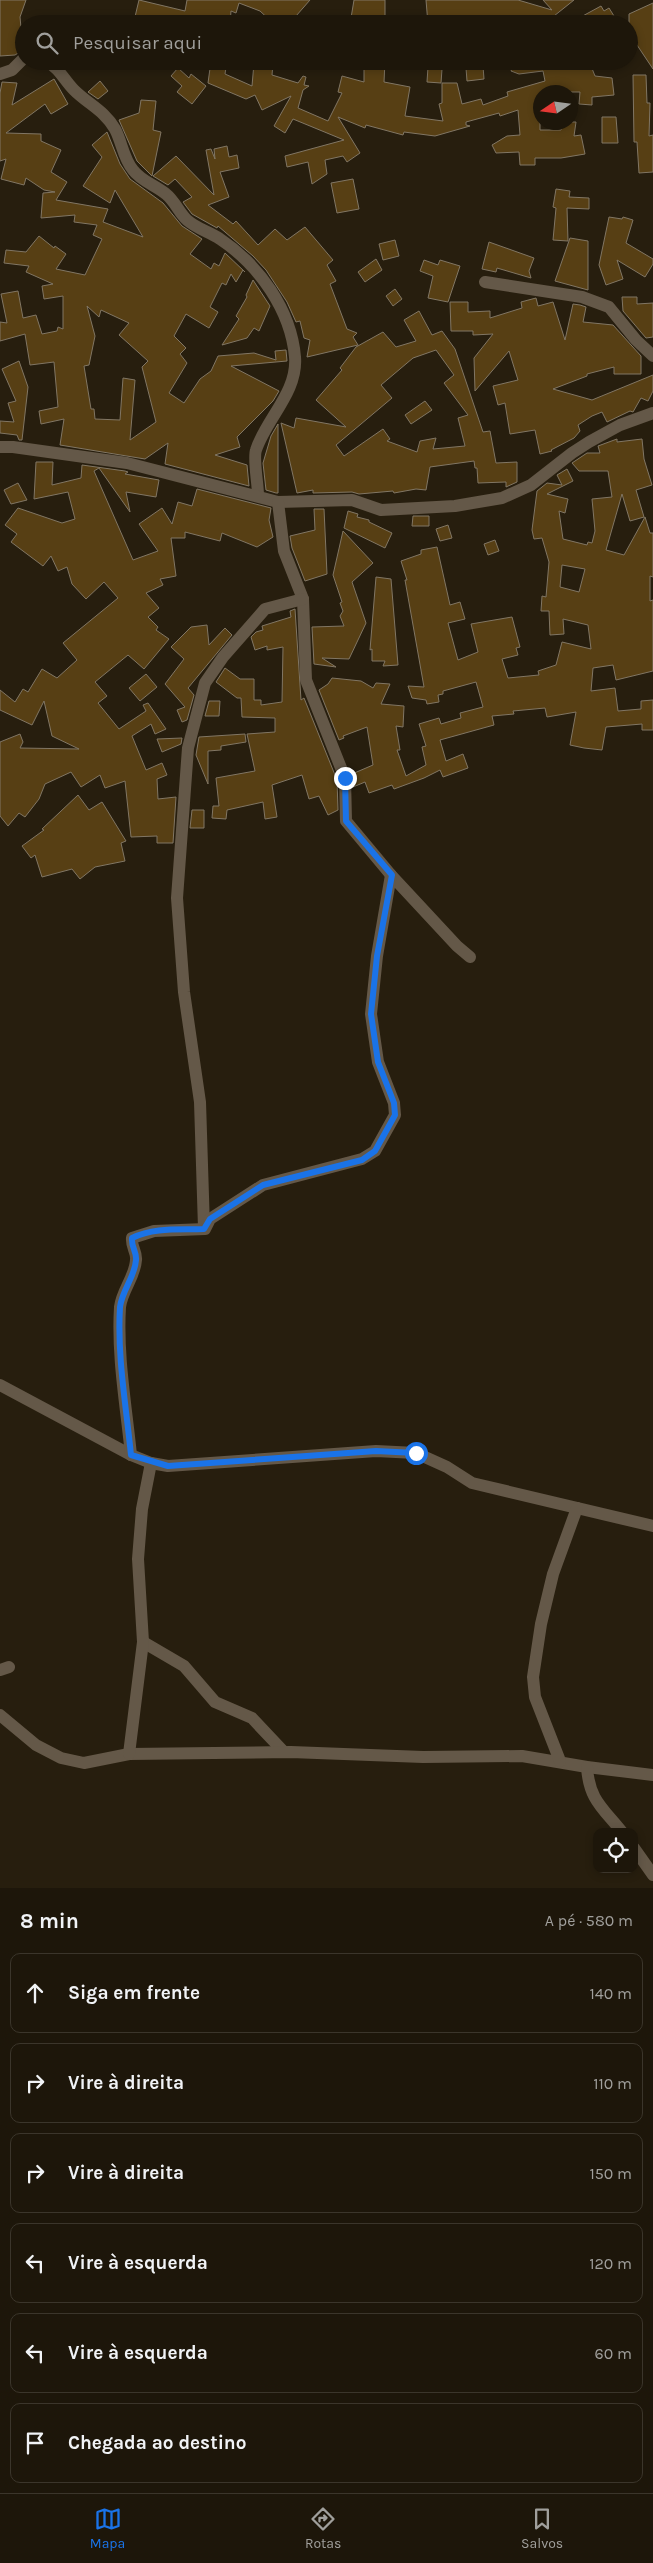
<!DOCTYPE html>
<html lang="pt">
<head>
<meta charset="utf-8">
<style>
	:root { --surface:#1d160a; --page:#2a2318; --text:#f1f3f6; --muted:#a09f9c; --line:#3b352b; --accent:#1a73e8 }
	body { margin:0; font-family:Karla,sans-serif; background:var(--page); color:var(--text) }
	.controls { position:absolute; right:15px; bottom:15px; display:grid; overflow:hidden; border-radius:10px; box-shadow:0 2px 8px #0003 }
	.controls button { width:45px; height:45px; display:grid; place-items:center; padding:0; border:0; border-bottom:1px solid var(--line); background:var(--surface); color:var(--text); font:25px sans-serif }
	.compass { position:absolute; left:533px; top:85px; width:45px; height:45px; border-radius:50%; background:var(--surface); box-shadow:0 2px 8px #0003; rotate:257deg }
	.stop { position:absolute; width:15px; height:15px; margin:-11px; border:4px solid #1a73e8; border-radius:50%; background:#fff }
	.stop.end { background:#1a73e8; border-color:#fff; box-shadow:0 1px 5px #0008 }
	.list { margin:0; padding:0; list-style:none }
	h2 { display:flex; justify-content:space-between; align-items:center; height:65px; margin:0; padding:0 20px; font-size:21px }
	h2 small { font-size:16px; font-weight:400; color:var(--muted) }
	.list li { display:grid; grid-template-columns:32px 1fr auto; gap:15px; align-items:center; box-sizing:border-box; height:80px; margin:0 10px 10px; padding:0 10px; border:1px solid var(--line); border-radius:10px }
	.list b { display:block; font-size:19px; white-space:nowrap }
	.list em { font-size:16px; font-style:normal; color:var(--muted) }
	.icon { flex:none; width:28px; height:28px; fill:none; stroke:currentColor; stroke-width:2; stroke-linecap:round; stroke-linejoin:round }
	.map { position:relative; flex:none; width:653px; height:1888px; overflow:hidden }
	.search { position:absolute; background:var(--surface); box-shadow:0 2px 8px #0003; left:15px; right:15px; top:15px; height:55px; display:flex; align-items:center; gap:12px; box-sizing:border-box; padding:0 18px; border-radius:28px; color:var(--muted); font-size:19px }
	.sheet { height:605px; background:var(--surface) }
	nav { display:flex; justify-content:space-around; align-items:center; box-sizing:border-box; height:70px; border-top:1px solid var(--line); background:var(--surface); font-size:14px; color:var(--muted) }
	nav a { display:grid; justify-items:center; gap:2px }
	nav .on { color:var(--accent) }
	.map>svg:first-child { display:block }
	.building { fill:#573f14; stroke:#817664; fill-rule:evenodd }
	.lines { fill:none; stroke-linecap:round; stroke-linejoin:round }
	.street { stroke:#645848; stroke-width:12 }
	.route { stroke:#1a73e8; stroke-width:6 }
</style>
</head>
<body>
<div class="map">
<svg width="653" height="1888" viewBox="0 0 653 1888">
	<rect width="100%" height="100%" fill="#271e0e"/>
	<!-- building -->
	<g class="building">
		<path d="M0,0H26L20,17L23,50L15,55L0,56Z"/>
		<path d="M139,0L185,11L187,0H310L289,24H274L260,11L239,3L236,13L231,11L230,24H143L134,21Z"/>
		<path d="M354,0H385V24H350Z"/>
		<path d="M426,0H518L552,10L543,0H574L544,24H428Z"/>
		<path d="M653,3V69L635,42L629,44V14Z"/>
		<path d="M601,6L604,11L609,8L619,24H568Z"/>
		<path d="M211,61H227L225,74L252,86L254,63L273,64L272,75L298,83L303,76L306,77L304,85L309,86L303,90L298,108L328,121L342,93L338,92L342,76L364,82V61H385L384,82L410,87L405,116L443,121L439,104L442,103V83H457L462,104L481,99L483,105L508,96L507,92L545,81L543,71L519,74L511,71L515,61H589L595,76L612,78L614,95L592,97V105L579,104L580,92H540V130H561L563,122H576L574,136L581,135L585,154L561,158H535V165H520L519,152L496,153L492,145L507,136L520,135L518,110L500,116L499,113L466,122V125L470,126L435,136L404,132L403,135L366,125L365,128L338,117L360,153L347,162L343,156L325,160L327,174L312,184L308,162L287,167L285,156L344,140L293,119L285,133L274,126L291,96L262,110L255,95L246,99L208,83Z"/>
		<path d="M483,66L484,79L467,81L466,68Z"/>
		<path d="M428,67L442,69L441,83L427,82Z"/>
		<path d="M178,68L189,78L191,74L206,86L192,104L177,92L182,86L171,76Z"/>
		<path d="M633,75H646L647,103H650L649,136L653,135V172L639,173L637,142H634Z"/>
		<path d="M54,79L68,104L51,114L45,104L6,133L41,134V141L61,150L51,172L67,182L56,200L108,209L103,222L143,237L115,190L110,203L83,186L102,157L92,145L107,132L120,164L130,179L163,203L182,226L202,239L190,254L211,269L214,263L219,266L225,253L245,272L243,270L236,282L231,274L226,285L222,283L210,307L218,312L209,328L186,314L174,336L186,348L180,354L187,363L169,393L184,403L200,379L211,371L218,356L254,353L276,360L275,351L286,350L287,361L231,366L279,391L273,401L237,437L240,447L215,455L247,465L249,486L165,464L168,443L145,459L60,445L64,419L41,424L39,411L58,407L54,362L30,365L25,334L0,341V322L7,323L1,294L18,291L23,318L36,315L42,334L57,331L58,327L63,329V296L44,299L42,286L53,284L26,272L29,266L4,263L6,250L26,252L39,236L54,248L55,246L66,254L56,269L85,275L102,239L93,235L97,225L74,222L75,215L41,218L43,193L55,192L44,190L26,178L24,185L1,179L6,159L0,161V93L2,82L17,83L12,105ZM87,306L99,317L101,310L129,323L119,335L148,361L142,367L156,422L130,440L135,380L123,378L120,420L95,419L94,409H91L84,366L89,365L95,336Z"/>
		<path d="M100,81L108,91L98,99L88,92Z"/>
		<path d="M141,100L156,101L153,130L161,132L152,176L137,161L119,120L139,113Z"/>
		<path d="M602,117H616L618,143H602Z"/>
		<path d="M227,146L229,157L237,155L239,168L220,172L229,197L208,205L233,224L236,221L258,245L275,229L287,240L305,227L333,260L327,265L336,281L330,284L347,329L357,333L353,337L358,345L307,357L310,340L304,338L300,321L296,322L287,302L266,270L253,256L218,226L217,228L192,214L183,202L192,197L175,179L168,185L153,176L176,156L214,195L206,150L211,149L215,159L214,149Z"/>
		<path d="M353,179L359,209L337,213L331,183Z"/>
		<path d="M556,189L570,191L569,197L589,198V209L567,208L568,241L553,240L556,208L553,207Z"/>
		<path d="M609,217L622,219L623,217L633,220L626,243L653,259V264L645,277L617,260L623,279L606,285L599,265Z"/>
		<path d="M570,238L588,241V290L555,281Z"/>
		<path d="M395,240L399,256L383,260L379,244Z"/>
		<path d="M489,242L534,258L529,271L531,278L497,268L496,272L482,269Z"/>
		<path d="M376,259L382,270L365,282L358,272Z"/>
		<path d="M424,260L438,265L440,260L460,266L448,302L428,298L433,276L420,271Z"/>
		<path d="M253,280L270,306L259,331L254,328L247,338L222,345L239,319L236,316L247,297L246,295Z"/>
		<path d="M395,289L402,299L393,306L386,296Z"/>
		<path d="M622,297H637V304L653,303V337L646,338L623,311Z"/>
		<path d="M536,298L538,306L553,302L565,340L573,304L580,305L586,307L583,322L613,325L641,356V374H614V367L587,374V376L553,389L592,400L653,375V391L648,401L641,398L633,412L630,411L607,422L602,412L592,416L578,425L580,431L574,438L551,450L552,451L540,454L535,430L510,434L505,403L498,405L493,386L518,380L509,351L475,391L474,358L493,334L473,335V331H451L450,302H468V312L490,311V318L522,308L521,302Z"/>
		<path d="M419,311L432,335L442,331L455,349L483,432L490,431L496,463L517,462V482L506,487V482L478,483L477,468H475L474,461L430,467L426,490L416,489L394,493L393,491L359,494L352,492L313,493V490L297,493L281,423L294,428L296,418L346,427L316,400L342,370L340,368L356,347L383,332L396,347L416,341L404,320ZM436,350L454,375L444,383L468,415L458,418L465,446L433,449L436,438L420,441L417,452L387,441L390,439L383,429L344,456L336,445L392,398L381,385L413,358Z"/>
		<path d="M19,361L28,387L22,440H19L17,435L0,433V421L14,422L8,403L16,401L2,369Z"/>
		<path d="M425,401L432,410L411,424L405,415Z"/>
		<path d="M278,424V493H276L266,490L263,463L271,436Z"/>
		<path d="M617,439V442L642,439L644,459L652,485L636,490L644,517L630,521L622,494L606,550L624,555L645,517L650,533H653V577L650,576V601L653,600V671L616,680L613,665L593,668L591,691L615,688L618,711L641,709V701L653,700V730H642V724L606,727L602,750L584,748L570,745L576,712L547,717L545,708L513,711L514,714L492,716L494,725L440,740L446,761L463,754L468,768L443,777L440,770L424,778L394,789L392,785L369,793L365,782L353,787L352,774L373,765L367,727L343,736L344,738L339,740L319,690L328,684L332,678L361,681L373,688L376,683L390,684L381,704L404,706L403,727L396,726L400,750H397L406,776L426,765L422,747L426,746L419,724L439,718L441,724L461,718L460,713L483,707L476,682L443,691V694L438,695L439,702L427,704L426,700L412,698L408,686L424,687L405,580H407L401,561L421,554V550L437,547L450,605L460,602L465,619L448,623L458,660L478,652L471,624L512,617L520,647L516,648L518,655L502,659L508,678L539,675L538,671L556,665L562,642L591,649L588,625L563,619L564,634L550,635L549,611H541L542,596L546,597L549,562L542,538L534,539L532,530L537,491L547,483L562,485L557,475L567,469L573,481L547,494L568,499L565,513L559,511L563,539L587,545L588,542L592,543L595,531L592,499L612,497L608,471H579L572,463L587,453H600L598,446ZM562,565L585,569L579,592L560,587Z"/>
		<path d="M36,462H53L52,485L81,478L82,465L125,471L128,472L125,474L159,480L156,497L126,492L130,512L99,468L94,471L133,560L158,551L139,524L162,508L172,524L178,502L192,506L197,489L271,508L269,520L273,537L257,547L222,533L220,541L185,532V538H171L176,576L160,579L163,585L146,593L159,608L148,617L158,627L156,630L169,639L144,669L128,655L95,682L107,696L98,703L119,729L146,711L143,705L148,703L166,729L155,734L151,724L132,736L146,770L162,763L167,775L157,779L158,799L176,797L173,843H157V836L131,837L125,781L105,788L100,775L81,787L71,772L45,784L39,799L25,817L19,813L8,826L0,816V742L20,734L23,742L20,748L79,749L52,736L44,701L32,725L0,710V690L15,702L23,689L28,692L42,669L57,678L77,660L63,643L118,598L104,582L86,599L72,584L67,567L58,571L51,556L43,566L11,542L17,534L5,525L18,508L62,523L75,519L68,492L34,499Z"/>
		<path d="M18,483L27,500L11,504L4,490Z"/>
		<path d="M314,509H324L327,574L305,581L292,548L290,536L315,530Z"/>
		<path d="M348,511L358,514L357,517L369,520V522L392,533L385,548L344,528Z"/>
		<path d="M413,516H429V526H412Z"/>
		<path d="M448,525L452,538L440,541L436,529Z"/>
		<path d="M343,531L373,563L352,582L366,623L349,659L322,658L336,667L314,664L312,627L344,626L340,616L343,611L340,603L342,602L333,575Z"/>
		<path d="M495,540L499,551L488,555L484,544Z"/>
		<path d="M376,577L391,579L398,665L383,666L385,661H372V649L370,650Z"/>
		<path d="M295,609L301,700L304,698L337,780L338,810L328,815L319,796L309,799L302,775L272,785L277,817L265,819L263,802L227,810L226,819L212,818L213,806H219L216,778L255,771L247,734L275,732V718L242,717L241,698H237L216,682L225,668L240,679H254V700H261V705L282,702L283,647L267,650V646L255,650L251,637L256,632L263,630L262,626L291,617L290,611Z"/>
		<path d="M207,625L209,645L225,628L232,635L188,688L194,695L187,720L182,722L177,710L185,707L165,684L184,659L171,647L191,627Z"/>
		<path d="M146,674L157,687L140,701L129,688Z"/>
		<path d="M209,701H220L219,716H205Z"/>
		<path d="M245,734L246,742L221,746V750L208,751V784L196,755L199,737Z"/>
		<path d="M182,738L181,744L162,752L157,739Z"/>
		<path d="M78,795L89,810L102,802L126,841L121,843L125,861L95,867L80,879L72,869L42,877L35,855L31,858L22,846L44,830L42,829Z"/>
		<path d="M192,810H204V828H190Z"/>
	</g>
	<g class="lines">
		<!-- street -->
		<g class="street">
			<path d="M45,61C60,68 63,79 74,90C88,104 105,111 115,129C122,142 123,158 133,170C141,181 155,185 166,194C175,201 179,213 187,220C197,229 210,232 220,239C259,265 291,310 295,357C298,392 266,419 256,450C253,458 258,484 258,495"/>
			<path d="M0,74L12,70L24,58"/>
			<path d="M485,282L582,297L609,307L636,340L653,356"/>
			<path d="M0,447H13L127,463L278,502L352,500L381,510L455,506L502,498L531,485L572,453L589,442L620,425L653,413"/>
			<path d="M278,502L284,551L303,599L306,680L345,778L346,821L391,875L457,946L470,957"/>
			<path d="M204,1228L200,1102L184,992L177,898L188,748L205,683L223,657L265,609L303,599"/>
			<path d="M0,1385L131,1455L151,1463L168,1466L376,1451L416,1453L447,1467L472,1483L653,1526"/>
			<path d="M131,1455C126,1405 117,1356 120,1307C122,1290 135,1277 136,1260C137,1252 131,1247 132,1238L154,1231L205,1229L210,1219L263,1185L362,1159L375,1151L395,1115L394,1103L378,1062L371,1014L377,956L391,875"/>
			<path d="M143,1642L184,1666L215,1702L252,1718L284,1752"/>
			<path d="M0,1670L9,1667"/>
			<path d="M0,1715L36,1745L61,1758L84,1763L129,1754L291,1752L423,1757L522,1756L587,1767L653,1775"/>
			<path d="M129,1754L143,1642L138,1559L142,1509L151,1463"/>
			<path d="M560,1761L535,1697L533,1677L541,1624L553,1574L577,1508"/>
			<path d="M587,1767C589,1800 603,1808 622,1832"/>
			<path d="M634,1848L653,1875"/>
		</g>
	</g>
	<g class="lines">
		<!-- route -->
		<path class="route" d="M345,778L346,821L392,875L377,956L371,1014L378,1062L394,1103L395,1115L375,1151L362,1160L263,1185L210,1219L204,1229C180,1230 154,1227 132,1238C131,1247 137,1252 136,1260C135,1277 122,1290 120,1307C117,1356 126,1405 131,1455L168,1466L376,1451L416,1453"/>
	</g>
</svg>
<div class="controls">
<button><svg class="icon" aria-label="locate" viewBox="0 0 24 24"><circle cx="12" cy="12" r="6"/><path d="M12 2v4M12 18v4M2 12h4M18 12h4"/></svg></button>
</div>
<svg class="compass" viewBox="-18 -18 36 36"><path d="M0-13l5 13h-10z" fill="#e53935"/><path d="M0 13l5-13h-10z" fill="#a09f9c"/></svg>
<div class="stop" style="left:416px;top:1453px"></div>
<div class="stop end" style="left:345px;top:778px"></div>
<div class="search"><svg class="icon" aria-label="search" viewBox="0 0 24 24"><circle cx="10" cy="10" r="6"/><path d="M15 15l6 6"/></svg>Pesquisar aqui</div>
</div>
<section class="sheet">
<h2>8 min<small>A pé · 580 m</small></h2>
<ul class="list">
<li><svg class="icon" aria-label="ahead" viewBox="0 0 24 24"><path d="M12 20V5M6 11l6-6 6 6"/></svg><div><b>Siga em frente</b></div><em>140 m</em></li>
<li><svg class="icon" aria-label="right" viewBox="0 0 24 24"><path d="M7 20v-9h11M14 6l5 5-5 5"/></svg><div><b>Vire à direita</b></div><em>110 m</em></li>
<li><svg class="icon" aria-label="right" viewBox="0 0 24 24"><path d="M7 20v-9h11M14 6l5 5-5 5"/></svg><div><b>Vire à direita</b></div><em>150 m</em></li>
<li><svg class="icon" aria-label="left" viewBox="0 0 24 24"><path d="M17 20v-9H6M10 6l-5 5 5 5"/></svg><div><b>Vire à esquerda</b></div><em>120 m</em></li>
<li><svg class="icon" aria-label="left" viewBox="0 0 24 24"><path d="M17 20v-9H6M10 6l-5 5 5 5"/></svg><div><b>Vire à esquerda</b></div><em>60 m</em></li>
<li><svg class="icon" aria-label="arrive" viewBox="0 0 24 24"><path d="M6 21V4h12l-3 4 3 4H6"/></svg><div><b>Chegada ao destino</b></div></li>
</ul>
</section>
<nav>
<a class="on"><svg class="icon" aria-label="map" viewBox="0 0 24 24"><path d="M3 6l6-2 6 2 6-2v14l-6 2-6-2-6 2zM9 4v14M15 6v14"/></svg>Mapa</a>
<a><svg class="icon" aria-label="directions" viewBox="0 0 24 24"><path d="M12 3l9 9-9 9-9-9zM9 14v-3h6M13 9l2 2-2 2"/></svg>Rotas</a>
<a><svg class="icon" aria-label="saved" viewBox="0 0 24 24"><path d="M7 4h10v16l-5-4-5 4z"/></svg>Salvos</a>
</nav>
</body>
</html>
